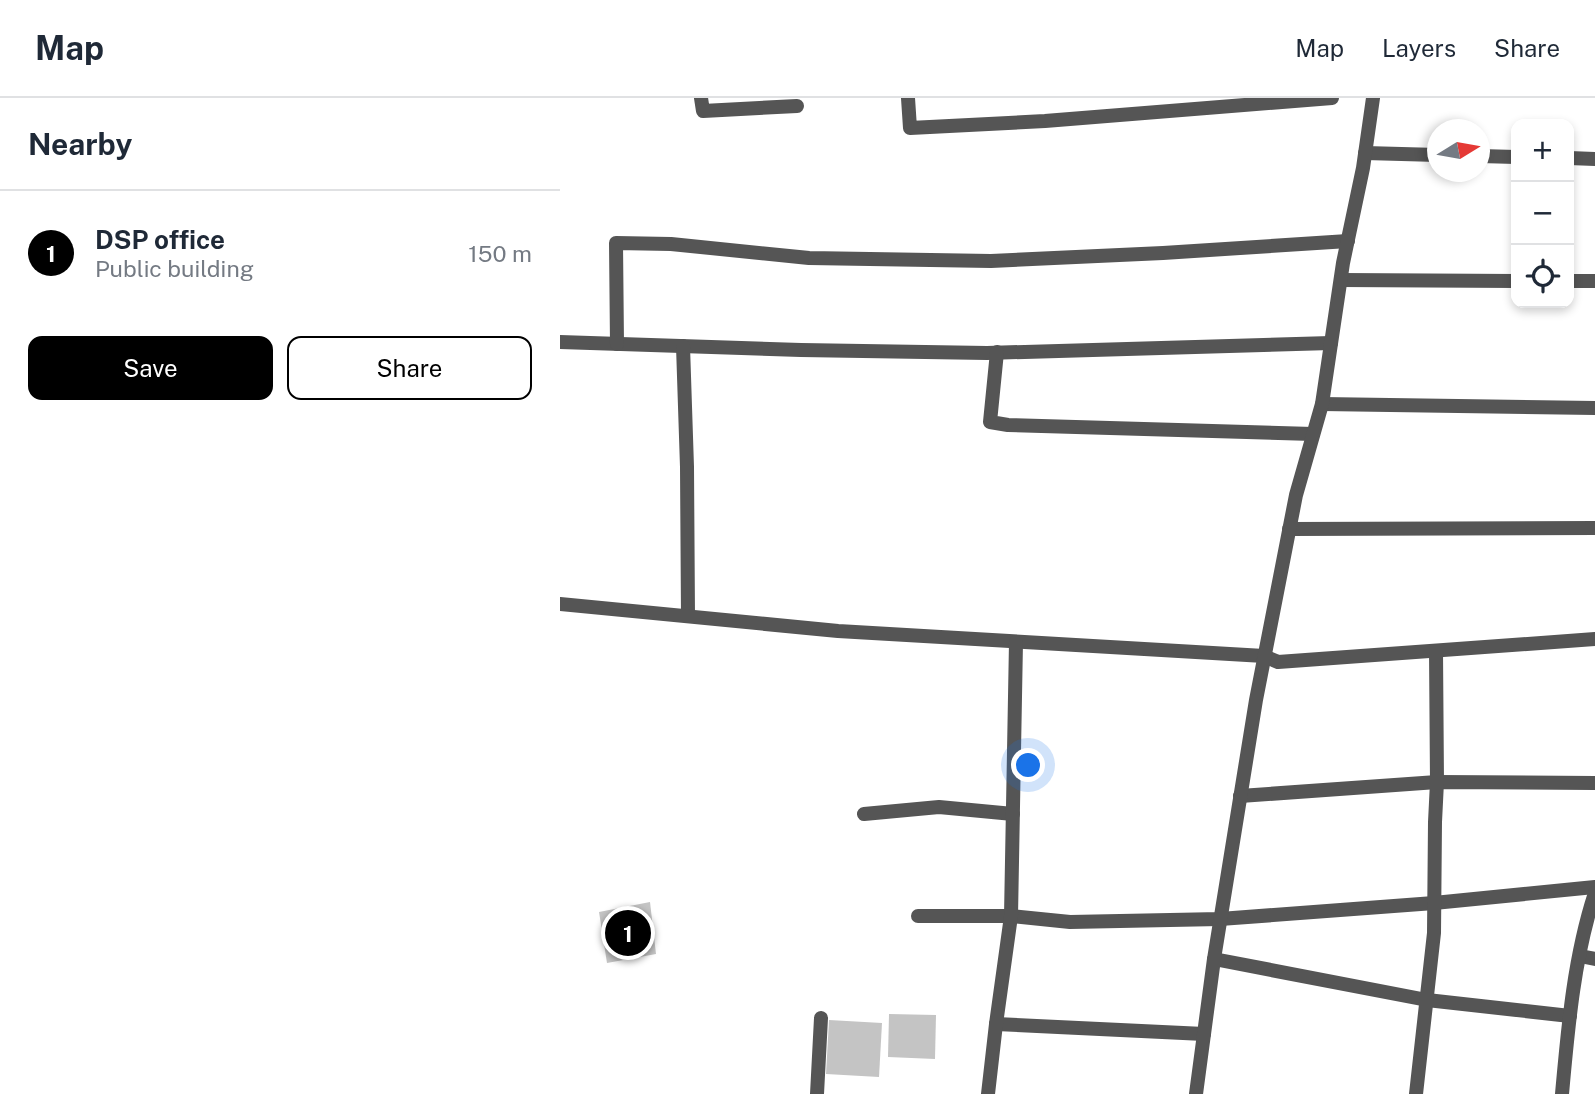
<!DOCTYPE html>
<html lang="en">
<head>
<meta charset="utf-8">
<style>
	:root { --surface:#fff; --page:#f6f6f7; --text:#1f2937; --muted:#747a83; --line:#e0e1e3; --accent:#000 }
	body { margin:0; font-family:"Public Sans",sans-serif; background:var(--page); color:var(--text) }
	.controls { position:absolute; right:21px; top:21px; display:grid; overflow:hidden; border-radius:14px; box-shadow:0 4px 10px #0003 }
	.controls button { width:63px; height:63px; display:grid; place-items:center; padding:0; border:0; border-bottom:2px solid var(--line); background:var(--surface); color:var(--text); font:35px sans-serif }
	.compass { position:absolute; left:867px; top:21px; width:63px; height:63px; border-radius:50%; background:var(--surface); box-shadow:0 4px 10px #0003; rotate:79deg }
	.you { position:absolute; left:469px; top:668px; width:24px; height:24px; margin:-18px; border:5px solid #fff; border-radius:50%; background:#1a73e8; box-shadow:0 0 0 10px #1a73e833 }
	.badge { display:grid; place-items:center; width:46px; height:46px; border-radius:50%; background:var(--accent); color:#fff; font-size:23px; font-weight:700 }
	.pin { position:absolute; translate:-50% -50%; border:4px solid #fff; box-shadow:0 2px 7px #0006 }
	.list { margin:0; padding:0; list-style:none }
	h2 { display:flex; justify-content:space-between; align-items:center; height:91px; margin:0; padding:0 28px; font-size:30px }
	h2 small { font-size:23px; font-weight:400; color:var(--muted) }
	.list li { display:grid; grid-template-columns:46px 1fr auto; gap:21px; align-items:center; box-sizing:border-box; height:126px; padding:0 28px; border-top:2px solid var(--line) }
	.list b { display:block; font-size:26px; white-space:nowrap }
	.list p { margin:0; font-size:23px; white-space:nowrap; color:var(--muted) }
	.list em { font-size:23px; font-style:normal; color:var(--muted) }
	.actions { display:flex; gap:14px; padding:21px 28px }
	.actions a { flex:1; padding:16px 0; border:2px solid var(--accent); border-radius:14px; text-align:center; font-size:24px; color:var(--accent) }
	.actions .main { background:var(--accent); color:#fff }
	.icon { flex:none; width:38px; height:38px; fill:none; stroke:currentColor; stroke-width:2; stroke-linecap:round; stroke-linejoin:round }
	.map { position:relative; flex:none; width:1035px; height:996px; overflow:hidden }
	header { display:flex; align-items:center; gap:42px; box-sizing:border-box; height:98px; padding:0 35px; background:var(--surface); border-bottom:2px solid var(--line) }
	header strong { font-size:33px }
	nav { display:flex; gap:38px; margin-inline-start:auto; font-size:24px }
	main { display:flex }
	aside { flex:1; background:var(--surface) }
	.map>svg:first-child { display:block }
	.building { fill:#c4c4c4 }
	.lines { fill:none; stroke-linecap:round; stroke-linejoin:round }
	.street { stroke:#555; stroke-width:14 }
</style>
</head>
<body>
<header>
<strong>Map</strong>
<nav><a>Map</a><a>Layers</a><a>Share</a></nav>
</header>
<main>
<aside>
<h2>Nearby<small></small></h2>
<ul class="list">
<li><span class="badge">1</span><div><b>DSP office</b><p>Public building</p></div><em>150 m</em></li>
</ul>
<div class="actions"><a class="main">Save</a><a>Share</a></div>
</aside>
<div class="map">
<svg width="1035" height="996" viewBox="0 0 1035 996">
	<rect width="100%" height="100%" fill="#fff"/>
	<!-- building -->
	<g class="building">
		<path d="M90,804L96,856L47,865L39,814Z"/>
		<path d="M329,916L376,917L375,961L328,959Z"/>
		<path d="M269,922L322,925L319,979L266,976Z"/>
	</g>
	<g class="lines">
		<!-- street -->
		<g class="street">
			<path d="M141,0L143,13L237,8"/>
			<path d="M348,0L350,30L485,23L772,0"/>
			<path d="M805,55L878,57"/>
			<path d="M920,58L956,59"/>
			<path d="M1009,60L1035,61"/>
			<path d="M781,182L956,183"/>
			<path d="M1009,183H1035"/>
			<path d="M0,244L241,252L427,255L771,245"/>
			<path d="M57,246L56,145L111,146L249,160L431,163L603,155L788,143"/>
			<path d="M123,248L127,369L128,518"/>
			<path d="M437,254L430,324L448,327L753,336"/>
			<path d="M762,306L1035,310"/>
			<path d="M729,431L1035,430"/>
			<path d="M0,506L278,533L704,558L718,564L1035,541"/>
			<path d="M680,698L877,684L1035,685"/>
			<path d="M304,716L379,709L453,716"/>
			<path d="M358,818H451L510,824L660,821L874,805L1035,789"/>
			<path d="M1020,858L1035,861"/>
			<path d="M654,861L867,902L1010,918"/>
			<path d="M436,926L644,936"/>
			<path d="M257,996L261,920"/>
			<path d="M428,996L436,926L451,818L456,544"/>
			<path d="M636,996L654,861L696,602L736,397L762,306L783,165L803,70L813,0"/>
			<path d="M856,996L874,835L875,724L877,684L876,553"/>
			<path d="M1002,996C1008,929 1014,859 1035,795"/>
		</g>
	</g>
</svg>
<div class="controls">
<button>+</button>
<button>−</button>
<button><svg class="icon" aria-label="locate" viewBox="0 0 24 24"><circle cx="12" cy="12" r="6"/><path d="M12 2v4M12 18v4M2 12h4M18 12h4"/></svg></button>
</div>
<svg class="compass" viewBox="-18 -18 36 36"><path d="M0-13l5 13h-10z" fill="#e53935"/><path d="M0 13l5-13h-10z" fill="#747a83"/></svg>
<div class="you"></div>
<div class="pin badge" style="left:68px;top:835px">1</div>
</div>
</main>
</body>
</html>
